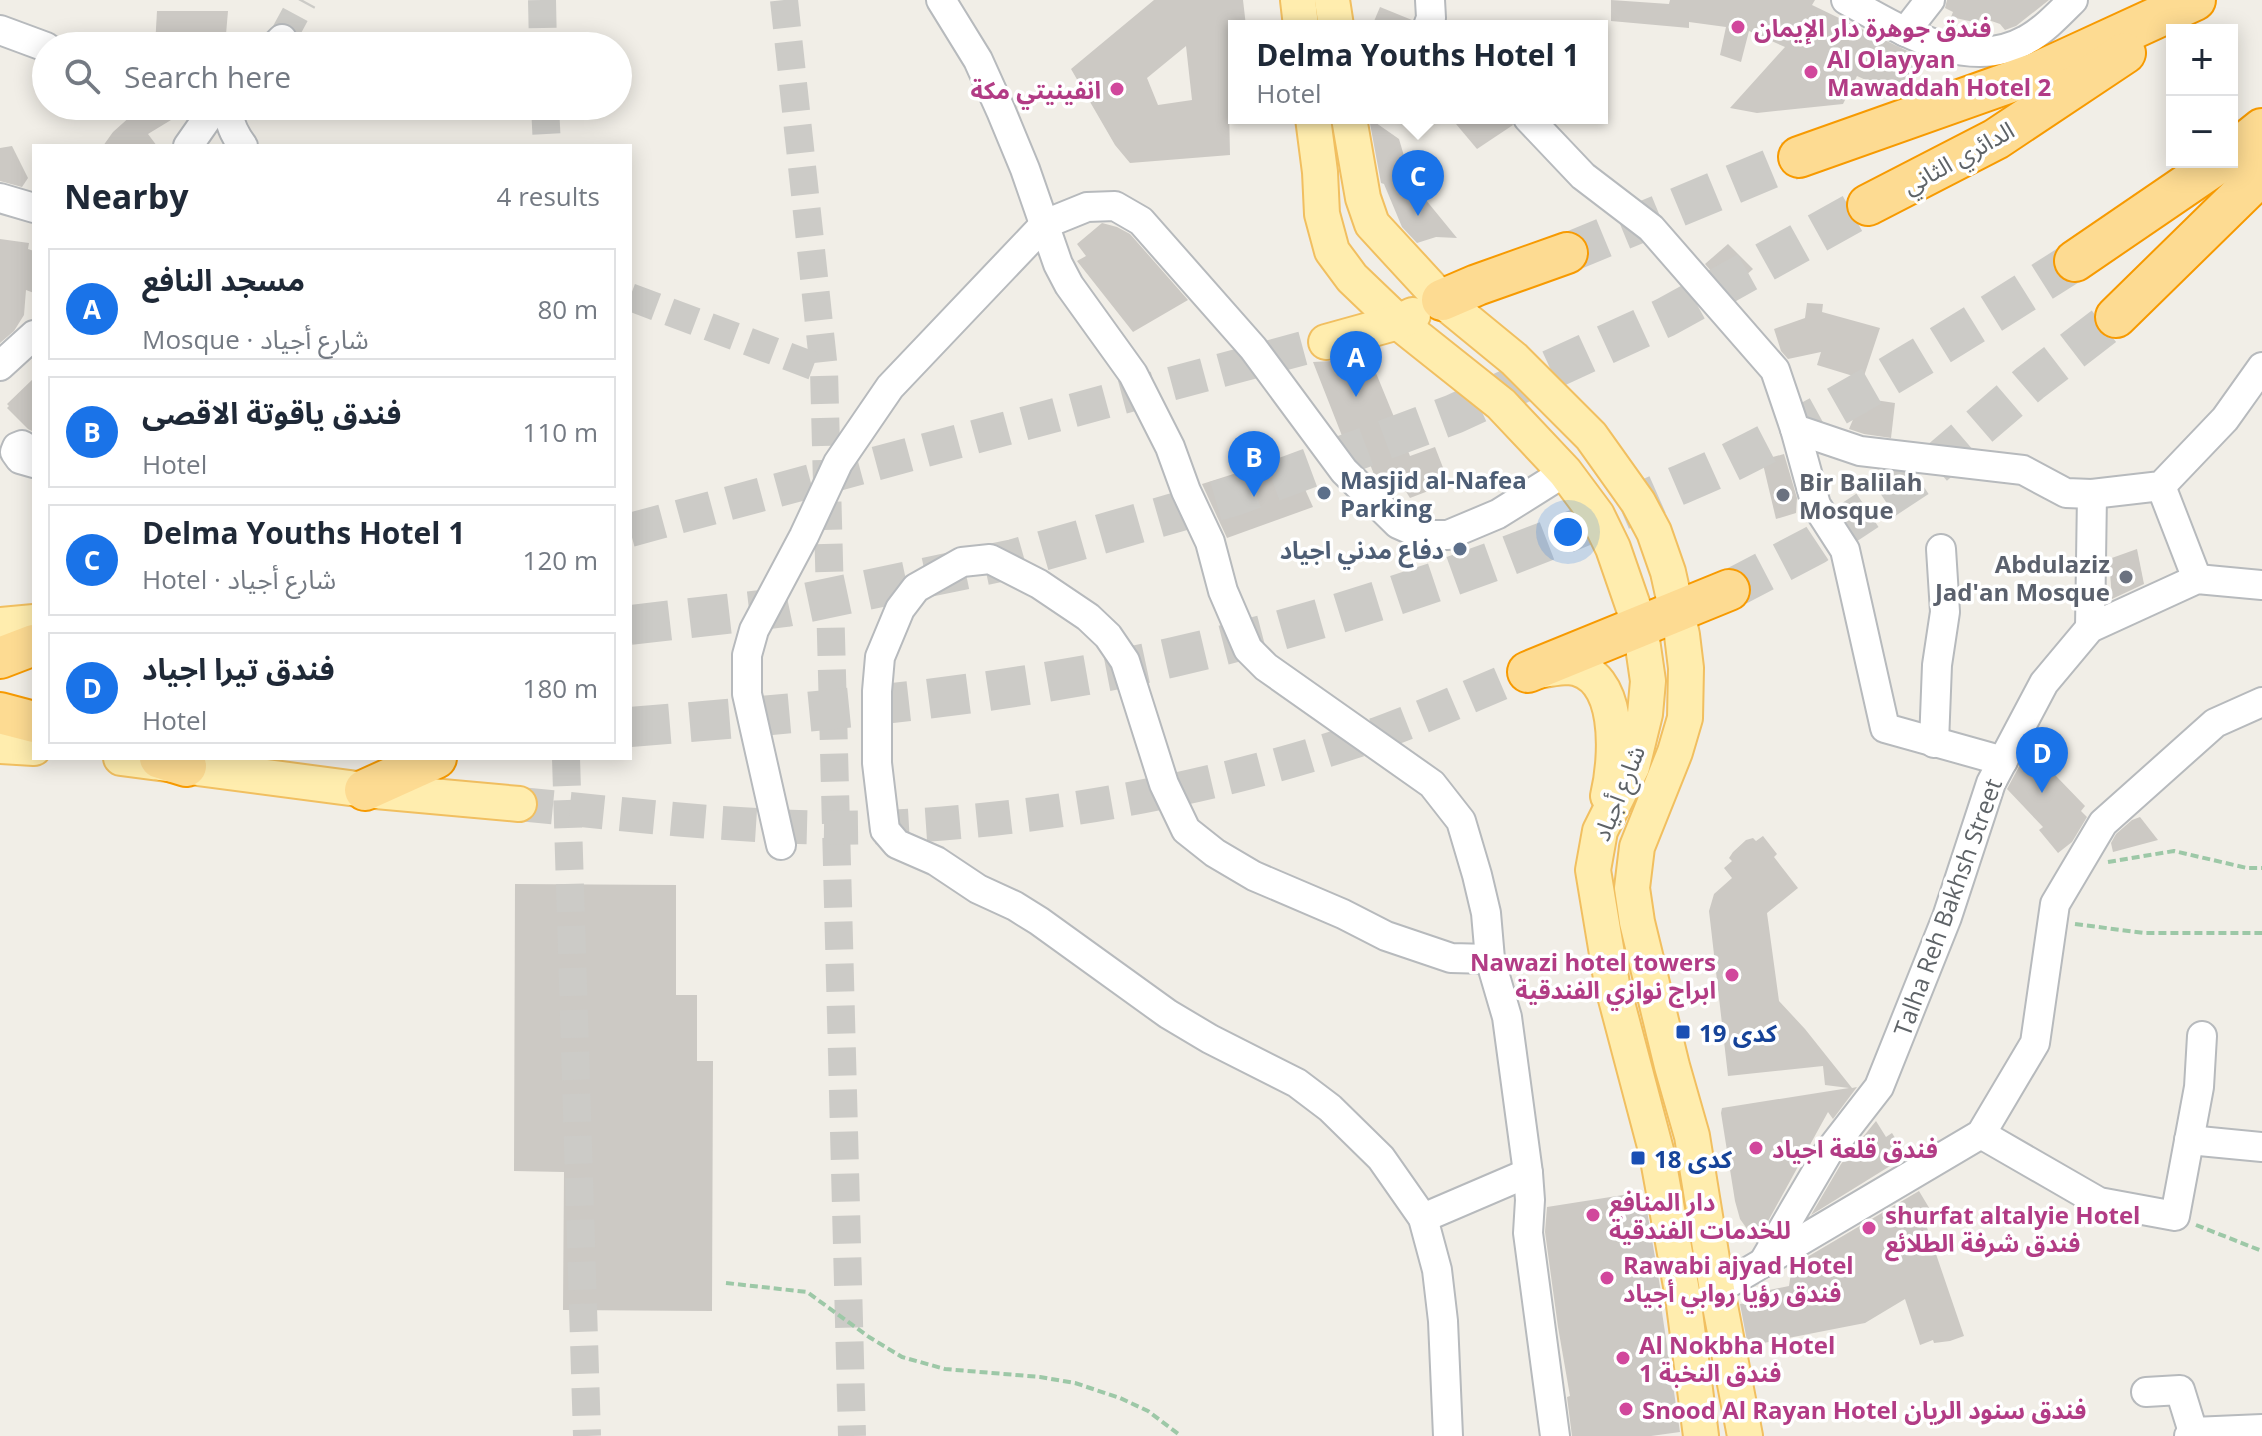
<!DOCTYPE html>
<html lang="en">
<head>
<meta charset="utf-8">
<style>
	:root { --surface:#fff; --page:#f2f2f3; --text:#1f2937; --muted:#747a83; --line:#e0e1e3; --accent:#1a73e8 }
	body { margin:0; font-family:"Open Sans","Noto Sans Arabic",sans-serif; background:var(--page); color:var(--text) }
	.controls { position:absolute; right:24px; top:24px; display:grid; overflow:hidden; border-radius:0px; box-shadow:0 4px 20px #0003 }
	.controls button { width:72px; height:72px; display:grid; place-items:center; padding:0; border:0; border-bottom:2px solid var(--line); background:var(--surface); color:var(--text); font:40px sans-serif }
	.you { position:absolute; left:1568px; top:532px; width:28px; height:28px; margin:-20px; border:6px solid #fff; border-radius:50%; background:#1a73e8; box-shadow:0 0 0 12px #1a73e833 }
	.badge { display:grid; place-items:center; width:52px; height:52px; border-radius:50%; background:var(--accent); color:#fff; font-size:26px; font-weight:700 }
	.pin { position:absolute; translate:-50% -66px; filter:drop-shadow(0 2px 4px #0008) }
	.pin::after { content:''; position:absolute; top:42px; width:28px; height:24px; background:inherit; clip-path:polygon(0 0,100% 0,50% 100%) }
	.popup { position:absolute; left:1228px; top:20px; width:380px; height:104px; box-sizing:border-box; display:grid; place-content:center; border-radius:0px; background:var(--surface); filter:drop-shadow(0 2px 6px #0005); font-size:26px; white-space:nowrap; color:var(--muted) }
	.popup b { font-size:30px; color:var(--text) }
	.popup::after { content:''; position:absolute; left:50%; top:100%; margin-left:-16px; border:16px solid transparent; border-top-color:var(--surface) }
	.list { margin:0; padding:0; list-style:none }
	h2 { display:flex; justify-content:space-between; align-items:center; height:104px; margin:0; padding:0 32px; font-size:34px }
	h2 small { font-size:26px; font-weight:400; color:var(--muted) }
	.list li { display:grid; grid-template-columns:52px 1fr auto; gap:24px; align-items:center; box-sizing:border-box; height:112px; margin:0 16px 16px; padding:0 16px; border:2px solid var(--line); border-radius:0px }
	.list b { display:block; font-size:30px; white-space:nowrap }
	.list p { margin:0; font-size:26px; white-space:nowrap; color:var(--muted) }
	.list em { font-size:26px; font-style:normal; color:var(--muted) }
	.icon { flex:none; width:44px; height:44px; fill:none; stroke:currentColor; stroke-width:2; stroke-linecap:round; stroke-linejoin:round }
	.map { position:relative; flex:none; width:2262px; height:1436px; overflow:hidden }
	.search { position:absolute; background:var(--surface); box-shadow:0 4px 20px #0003; left:32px; top:32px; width:600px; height:88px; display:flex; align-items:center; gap:20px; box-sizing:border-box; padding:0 28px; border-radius:44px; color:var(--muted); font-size:30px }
	.panel { position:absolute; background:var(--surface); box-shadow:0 4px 20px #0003; left:32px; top:144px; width:600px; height:616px; border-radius:0px }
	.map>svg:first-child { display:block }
	.building { fill:#ccc9c4; fill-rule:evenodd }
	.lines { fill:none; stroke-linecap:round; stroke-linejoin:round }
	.minor-tunnel { stroke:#cccbc7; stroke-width:28; stroke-dasharray:28 14; stroke-linecap:butt }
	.major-tunnel { stroke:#cccbc7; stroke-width:34; stroke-dasharray:34 17; stroke-linecap:butt }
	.highway-tunnel { stroke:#cccbc7; stroke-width:40; stroke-dasharray:40 20; stroke-linecap:butt }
	.minor-casing { stroke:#b7babd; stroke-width:32 }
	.major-casing { stroke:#f1bf60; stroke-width:38 }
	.highway-casing { stroke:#f79a01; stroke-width:44 }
	.path { stroke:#9dc8a7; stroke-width:4; stroke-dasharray:8 4; stroke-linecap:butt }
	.minor { stroke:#fff; stroke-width:28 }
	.major { stroke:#ffedae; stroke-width:34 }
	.highway { stroke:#fddb92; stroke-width:40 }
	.hotel-dot { fill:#d1479c; stroke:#fff; stroke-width:3 }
	.service-dot { fill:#5c6f8a; stroke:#fff; stroke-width:3 }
	.worship-dot { fill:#6b7280; stroke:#fff; stroke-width:3 }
	.transit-dot { fill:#1a4fb4; stroke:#fff; stroke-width:3 }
	.labels { text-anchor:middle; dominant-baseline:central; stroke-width:7; stroke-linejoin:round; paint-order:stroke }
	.hotel-label { font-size:24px; font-weight:bold; fill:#b23c85; stroke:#fff; text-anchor:start }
	.street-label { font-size:24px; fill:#5e6367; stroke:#fff }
	.service-label { font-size:24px; font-weight:bold; fill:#4e5e75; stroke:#fff; text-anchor:start }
	.worship-label { font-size:24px; font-weight:bold; fill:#5b616d; stroke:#fff; text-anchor:start }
	.transit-label { font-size:24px; font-weight:bold; fill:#164399; stroke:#fff; text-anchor:start }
</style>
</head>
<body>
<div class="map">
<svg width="2262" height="1436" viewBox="0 0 2262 1436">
	<rect width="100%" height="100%" fill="#f1eee7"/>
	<!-- building -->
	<g class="building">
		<path d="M1154,0H1243L1246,26H1234V106H1229L1230,155L1130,163L1115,145L1071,69ZM1186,46L1192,100L1158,105L1147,78Z"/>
		<path d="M1611,0L1669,4L1670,0H1815L1812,5L1920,57L1905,83L1888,90L1857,76L1843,104L1757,113L1730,108L1785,47L1749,31L1741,62L1720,55L1726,27L1689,22V28L1611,21Z"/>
		<path d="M1947,0H2049L2016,26L2005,30L2000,24L1980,17L1978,23L1951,17L1953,12L1945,8Z"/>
		<path d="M1380,7L1412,20L1411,26H1372Z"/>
		<path d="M228,11L225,46H155L157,11Z"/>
		<path d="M142,106H167L171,120L148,134L157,146H103L113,132Z"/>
		<path d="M1369,118L1399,139L1412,183L1457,238L1436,237L1417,243L1402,227L1384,184L1381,183Z"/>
		<path d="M1451,118H1511L1513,125L1477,149Z"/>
		<path d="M12,146L28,178L22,187L0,181V148Z"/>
		<path d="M1102,223L1117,227L1130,234L1188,300L1133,332L1077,261L1086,256L1077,244Z"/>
		<path d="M0,239L29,243L28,249L34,251V293L26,290L24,315L14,331L0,343Z"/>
		<path d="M1728,244L1753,269L1728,291L1705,264Z"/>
		<path d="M1807,303L1823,304L1822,312L1880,328L1863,379L1817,365L1821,352L1788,359L1781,351L1774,329L1805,318Z"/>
		<path d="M1367,351L1410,456L1435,447L1449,483L1410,498L1405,490L1392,494L1388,485L1384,486L1375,477L1362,444L1349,449L1346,446L1313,362L1331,361Z"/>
		<path d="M34,378V432L28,429L7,408L9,406L7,404Z"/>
		<path d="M1862,398L1895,403L1891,438L1864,434L1849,429Z"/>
		<path d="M1784,454L1797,498L1796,513L1776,519L1762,460Z"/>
		<path d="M1290,456L1313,507L1227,538L1202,484Z"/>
		<path d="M2137,549L2144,584L2112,599L2109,559Z"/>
		<path d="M2029,748L2085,806L2081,811L2087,817L2072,842L2058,853L2039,830L2043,827L2007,789Z"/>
		<path d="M2140,817L2158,840L2113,852L2111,843L2116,834L2132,820Z"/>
		<path d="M1763,836L1777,854L1774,857L1798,888L1767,913L1779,1001L1805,1029L1852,1088L1857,1087L1833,1119L1828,1112L1767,1223L1759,1227L1755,1240L1740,1219L1735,1201L1721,1113L1722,1108L1849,1088L1825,1085L1823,1066L1728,1076L1709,911L1714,894L1732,878L1724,868L1732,861L1729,858L1733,852L1746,840L1753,838L1756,841Z"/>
		<path d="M515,884L676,885V995H697V1061H713L712,1311L563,1310L564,1172L514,1171Z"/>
		<path d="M1876,1121L1886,1137L1892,1133L1903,1151L1899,1153L1903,1158L1811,1215L1841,1164Z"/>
		<path d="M1919,1191L1931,1211L1923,1216L1964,1336L1950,1341L1934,1343L1933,1340L1920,1345L1905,1299L1865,1323L1748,1346L1740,1304L1746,1303L1745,1299L1761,1296L1760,1292L1789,1286L1792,1266Z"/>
		<path d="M1636,1193L1638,1206L1646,1205L1662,1298L1660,1299L1680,1432L1651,1436H1572L1567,1397L1570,1396L1558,1327L1545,1232L1547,1207Z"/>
	</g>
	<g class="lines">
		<!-- minor-tunnel -->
		<g class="minor-tunnel">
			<path d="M542,0L543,46"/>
			<path d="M784,0L824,370L852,1436"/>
			<path d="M282,39L303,0"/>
			<path d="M545,106L547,146"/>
			<path d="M630,297L824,370"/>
			<path d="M566,758L587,1436"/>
		</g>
		<!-- major-tunnel -->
		<g class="major-tunnel">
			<path d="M630,530L1326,342"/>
			<path d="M519,804C647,816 776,833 905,826C1065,817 1225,786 1377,734C1428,716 1478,692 1528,672"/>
		</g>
		<!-- highway-tunnel -->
		<g class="highway-tunnel">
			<path d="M1567,253L1799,157"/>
			<path d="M1729,590L1815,545L1930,469L2030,383L2116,317"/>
			<path d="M630,625L786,607L1014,559L1237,495L1454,414L1666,317L1868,205"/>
			<path d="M630,727C812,712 996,698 1174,657C1335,620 1492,567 1643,501C1673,487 1705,475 1735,460C1854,401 1963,332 2075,261"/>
		</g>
		<defs>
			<g id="minor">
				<path d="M941,0L978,60L1001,111L1025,169L1058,264L1069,285L1133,374L1170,447L1186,491L1210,542L1223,591L1248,649L1266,667L1432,784L1461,821L1477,875L1486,913L1490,959L1507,1017L1528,1173L1530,1200L1528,1233L1555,1436"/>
				<path d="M1846,0C1898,28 1966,74 2026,40C2043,31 2059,14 2073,0"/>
				<path d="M1428,26L1431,18L1430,0"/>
				<path d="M0,30L46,47"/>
				<path d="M1905,32L1930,0"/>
				<path d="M275,46L282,39"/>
				<path d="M231,106C226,119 235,135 243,146"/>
				<path d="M1528,118L1583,176L1651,228L1775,370L1795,429L1860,451L2023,470L2066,493L2092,494L2161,486L2225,419L2262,367"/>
				<path d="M188,146L216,106"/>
				<path d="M0,198L34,208"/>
				<path d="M0,366L34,335"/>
				<path d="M1795,429L1816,505L1845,550L1885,728L2003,761"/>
				<path d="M34,452L22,445L17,447L15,452L20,459L34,463"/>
				<path d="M2161,486L2197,579"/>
				<path d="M2090,628L2092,494"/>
				<path d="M1934,743L1937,665L1945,612L1941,549"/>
				<path d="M781,845L747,694V655L754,630L804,536L838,463L890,387L1045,224L1087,207L1115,206L1141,221L1253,348L1344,471L1398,524L1423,535H1448L1498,514L1565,472"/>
				<path d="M1981,1134L2099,1202L2175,1216L2199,1087L2202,1036"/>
				<path d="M2189,1140L2262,1147"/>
				<path d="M1423,1218L1528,1173"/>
				<path d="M1763,1263L1827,1154L1879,1087L1947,917L1991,783L2044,683L2090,628L2197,579L2262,585"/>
				<path d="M1717,1290L1981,1134L2035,1043L2055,904L2103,823L2215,723L2262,702"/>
				<path d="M2146,1392L2180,1390L2193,1432"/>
				<path d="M1448,1436L1443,1321L1437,1270L1423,1218L1381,1158L1330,1108L1297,1083L1210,1039L1168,1014L1039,921L1015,906L978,889L936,861L897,844L885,830L877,763V691L880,657L900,609L916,588L962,562L990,559L1039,584L1088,617L1108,636L1125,661L1164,784L1186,830L1215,853L1254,876L1343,914L1386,936L1451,958L1490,959"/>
				<path d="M2189,1436L2193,1432L2262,1429"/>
			</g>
			<g id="major">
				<path d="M1298,0L1301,26"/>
				<path d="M1332,0L1336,26"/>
				<path d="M1313,118L1320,172L1322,214L1332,251L1352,278L1398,322L1501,404L1565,472L1597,515L1613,548L1640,626L1648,681L1645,714L1632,767L1600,831L1593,870L1612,984L1657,1154L1683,1297L1701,1436"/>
				<path d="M1349,118L1363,198L1372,224L1442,300L1514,359L1591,436L1638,502L1654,532L1668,572L1682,635L1686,668L1685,718L1675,752L1637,847L1632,888L1637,922L1672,1066L1692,1136L1717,1290L1745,1436"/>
				<path d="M1326,342L1398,322L1413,315"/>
				<path d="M0,625L34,622"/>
				<path d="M1536,671C1546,670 1558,667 1568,667C1623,670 1617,759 1608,796"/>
				<path d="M0,746L34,748"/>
				<path d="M121,758L365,790L519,804"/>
			</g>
			<g id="highway">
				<path d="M2232,153L2262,129"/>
				<path d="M1799,157L2036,73L2195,0"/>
				<path d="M1868,205L1996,139L2125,53"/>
				<path d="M2075,261L2220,162"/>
				<path d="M1442,300L1477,285L1567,253"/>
				<path d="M2116,317L2262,174"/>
				<path d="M0,658L34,645"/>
				<path d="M1528,672L1729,590"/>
				<path d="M0,713L34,722"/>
				<path d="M160,758L186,766"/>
				<path d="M365,790L436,758"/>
			</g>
		</defs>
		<!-- minor casing -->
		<use href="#minor" class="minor-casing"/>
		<!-- major casing -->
		<use href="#major" class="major-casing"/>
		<!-- highway casing -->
		<use href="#highway" class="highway-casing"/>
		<!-- path -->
		<g class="path">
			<path d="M2108,862L2174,851L2247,868H2262"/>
			<path d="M2075,924L2144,933H2262"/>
			<path d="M2196,1225L2262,1251"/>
			<path d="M726,1283L807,1292L869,1337L902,1357L945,1369L1040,1377L1075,1383L1120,1398L1148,1411L1181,1436"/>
		</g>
		<!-- minor -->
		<use href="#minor" class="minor"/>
		<!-- major -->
		<use href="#major" class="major"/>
		<!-- highway -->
		<use href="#highway" class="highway"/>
	</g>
	<!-- markers -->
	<g class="hotel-dot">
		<circle cx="1738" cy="27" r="8"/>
		<circle cx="1811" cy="72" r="8"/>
		<circle cx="1117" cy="89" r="8"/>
		<circle cx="1732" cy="975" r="8"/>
		<circle cx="1756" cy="1148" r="8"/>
		<circle cx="1593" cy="1215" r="8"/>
		<circle cx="1869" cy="1228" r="8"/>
		<circle cx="1607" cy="1278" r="8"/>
		<circle cx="1623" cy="1358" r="8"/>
		<circle cx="1626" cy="1409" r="8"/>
	</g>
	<g class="service-dot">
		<circle cx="1324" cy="493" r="8"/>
		<circle cx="1460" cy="549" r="8"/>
	</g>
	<g class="worship-dot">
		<circle cx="1783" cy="495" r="8"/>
		<circle cx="2126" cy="577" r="8"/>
	</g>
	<g class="transit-dot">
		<rect x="1675" y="1024" width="16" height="16" rx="4"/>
		<rect x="1630" y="1150" width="16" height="16" rx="4"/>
	</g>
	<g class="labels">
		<!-- hotel labels -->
		<g class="hotel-label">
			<text x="1754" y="27">فندق جوهرة دار الإيمان</text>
			<text x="1827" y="58">Al Olayyan<tspan x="1827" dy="28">Mawaddah Hotel 2</tspan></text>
			<text x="1101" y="89" text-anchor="end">انفينيتي مكة</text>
			<text x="1716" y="961" text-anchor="end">Nawazi hotel towers<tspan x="1716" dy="28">ابراج نوازي الفندقية</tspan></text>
			<text x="1772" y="1148">فندق قلعة اجياد</text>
			<text x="1609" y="1201">دار المنافع<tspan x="1609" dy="28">للخدمات الفندقية</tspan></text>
			<text x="1885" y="1214">shurfat altalyie Hotel<tspan x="1885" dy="28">فندق شرفة الطلائع</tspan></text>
			<text x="1623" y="1264">Rawabi ajyad Hotel<tspan x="1623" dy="28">فندق رؤيا روابي أجياد</tspan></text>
			<text x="1639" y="1344">Al Nokbha Hotel<tspan x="1639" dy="28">1 فندق النخبة</tspan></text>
			<text x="1642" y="1409">Snood Al Rayan Hotel فندق سنود الريان</text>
		</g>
		<!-- street labels -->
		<g class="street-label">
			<text transform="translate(1958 157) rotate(-29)">الدائري الثاني</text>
			<text transform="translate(1618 793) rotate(-68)">شارع أجياد</text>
			<text transform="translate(1947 907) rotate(-70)">Talha Reh Bakhsh Street</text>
		</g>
		<!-- service labels -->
		<g class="service-label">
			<text x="1340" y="479">Masjid al-Nafea<tspan x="1340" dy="28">Parking</tspan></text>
			<text x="1444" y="549" text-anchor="end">دفاع مدني اجياد</text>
		</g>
		<!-- worship labels -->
		<g class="worship-label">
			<text x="1799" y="481">Bir Balilah<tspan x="1799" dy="28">Mosque</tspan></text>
			<text x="2110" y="563" text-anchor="end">Abdulaziz<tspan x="2110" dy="28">Jad'an Mosque</tspan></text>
		</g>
		<!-- transit labels -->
		<g class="transit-label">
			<text x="1699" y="1032">كدى 19</text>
			<text x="1654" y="1158">كدى 18</text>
		</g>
	</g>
</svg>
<div class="controls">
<button>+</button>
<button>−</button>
</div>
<div class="you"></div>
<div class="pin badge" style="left:1356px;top:397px">A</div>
<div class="pin badge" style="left:1254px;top:497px">B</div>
<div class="pin badge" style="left:1418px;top:216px">C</div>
<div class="popup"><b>Delma Youths Hotel 1</b>Hotel</div>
<div class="pin badge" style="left:2042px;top:793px">D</div>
<div class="search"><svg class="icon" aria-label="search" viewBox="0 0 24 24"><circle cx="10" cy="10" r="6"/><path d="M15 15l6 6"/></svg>Search here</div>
<section class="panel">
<h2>Nearby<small>4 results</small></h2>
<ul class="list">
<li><span class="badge">A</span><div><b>مسجد النافع</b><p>Mosque · شارع أجياد</p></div><em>80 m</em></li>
<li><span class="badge">B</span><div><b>فندق ياقوتة الاقصى</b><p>Hotel</p></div><em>110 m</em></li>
<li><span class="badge">C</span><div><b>Delma Youths Hotel 1</b><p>Hotel · شارع أجياد</p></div><em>120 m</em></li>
<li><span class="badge">D</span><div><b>فندق تيرا اجياد</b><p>Hotel</p></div><em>180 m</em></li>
</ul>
</section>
</div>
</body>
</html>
